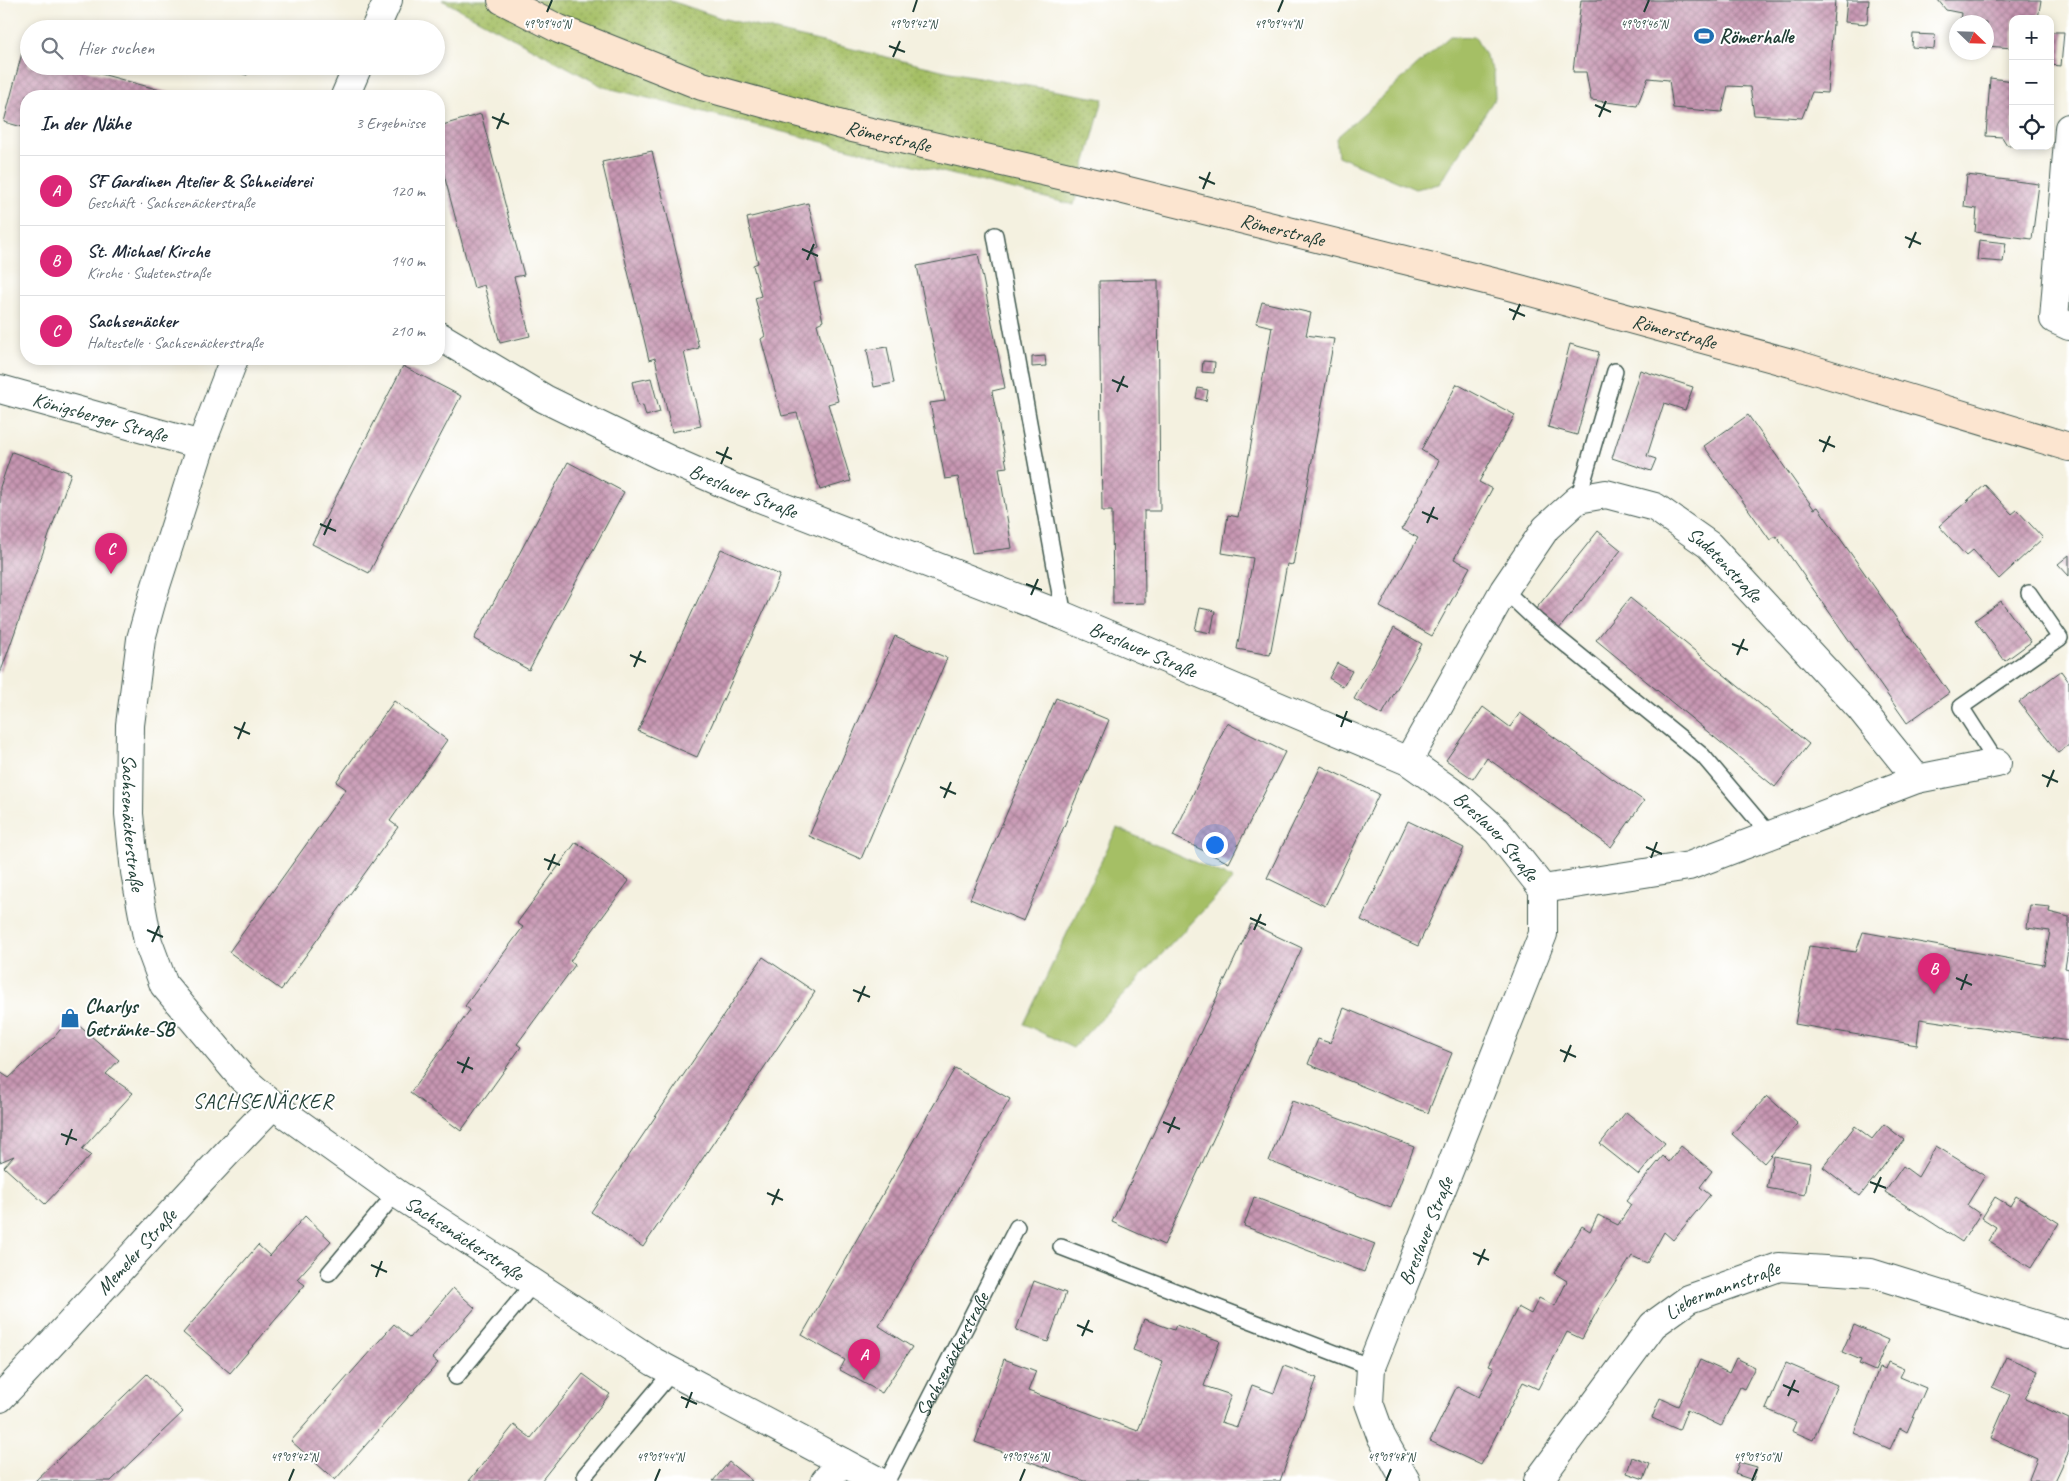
<!DOCTYPE html>
<html lang="de">
<head>
<meta charset="utf-8">
<style>
	:root { --surface:#fff; --page:#f2f2f3; --text:#1f2937; --muted:#747a83; --line:#e0e1e3; --accent:#db2777 }
	body { margin:0; font-family:Caveat,sans-serif; background:var(--page); color:var(--text) }
	.controls { position:absolute; right:15px; top:15px; display:grid; overflow:hidden; border-radius:10px; box-shadow:0 2px 8px #0003 }
	.controls button { width:45px; height:45px; display:grid; place-items:center; padding:0; border:0; border-bottom:1px solid var(--line); background:var(--surface); color:var(--text); font:25px sans-serif }
	.compass { position:absolute; left:1949px; top:15px; width:45px; height:45px; border-radius:50%; background:var(--surface); box-shadow:0 2px 8px #0003; rotate:113deg }
	.you { position:absolute; left:1214px; top:844px; width:18px; height:18px; margin:-12px; border:4px solid #fff; border-radius:50%; background:#1a73e8; box-shadow:0 0 0 8px #1a73e833 }
	.badge { display:grid; place-items:center; width:32px; height:32px; border-radius:50%; background:var(--accent); color:#fff; font-size:16px; font-weight:700 }
	.pin { position:absolute; translate:-50% -41px; filter:drop-shadow(0 1px 2px #0008) }
	.pin::after { content:''; position:absolute; top:26px; width:18px; height:15px; background:inherit; clip-path:polygon(0 0,100% 0,50% 100%) }
	.list { margin:0; padding:0; list-style:none }
	h2 { display:flex; justify-content:space-between; align-items:center; height:65px; margin:0; padding:0 20px; font-size:21px }
	h2 small { font-size:16px; font-weight:400; color:var(--muted) }
	.list li { display:grid; grid-template-columns:32px 1fr auto; gap:15px; align-items:center; box-sizing:border-box; height:70px; padding:0 20px; border-top:1px solid var(--line) }
	.list b { display:block; font-size:19px; white-space:nowrap }
	.list p { margin:0; font-size:16px; white-space:nowrap; color:var(--muted) }
	.list em { font-size:16px; font-style:normal; color:var(--muted) }
	.icon { flex:none; width:28px; height:28px; fill:none; stroke:currentColor; stroke-width:2; stroke-linecap:round; stroke-linejoin:round }
	.map { position:relative; flex:none; width:2069px; height:1481px; overflow:hidden }
	.search { position:absolute; background:var(--surface); box-shadow:0 2px 8px #0003; left:20px; top:20px; width:425px; height:55px; display:flex; align-items:center; gap:12px; box-sizing:border-box; padding:0 18px; border-radius:28px; color:var(--muted); font-size:19px }
	.panel { position:absolute; background:var(--surface); box-shadow:0 2px 8px #0003; left:20px; top:90px; width:425px; height:275px; border-radius:20px }
	.map>svg:first-child { display:block }
	.grass { fill:url(#grass-dots); stroke:#627e4c }
	.green { fill:#a5bf65; stroke:#627e4c }
	.building { fill:url(#building-cross-hatch) }
	.lines { fill:none; stroke-linecap:round; stroke-linejoin:round }
	.lane-casing { stroke:#3f584e; stroke-width:18 }
	.street-casing { stroke:#3f584e; stroke-width:30 }
	.secondary-casing { stroke:#3f584e; stroke-width:30 }
	.lane { stroke:#fff; stroke-width:15 }
	.street { stroke:#fff; stroke-width:28 }
	.secondary { stroke:#fce5d0; stroke-width:28 }
	.ticks { fill:none; stroke:#1f3d34; stroke-width:2 }
	.labels { text-anchor:middle; dominant-baseline:central; stroke-width:4; stroke-linejoin:round; paint-order:stroke }
	.poi-label { font-size:20px; font-weight:bold; fill:#1f3d34; stroke:#fff; text-anchor:start }
	.street-label { font-size:20px; fill:#1f3d34; stroke:#fff }
	.neighbourhood-label { font-size:21px; letter-spacing:1px; fill:#1f3d34; stroke:#fff }
	.ticks-label { font-size:12px; text-anchor:middle; fill:#1f3d34; stroke:#fff; stroke-width:4; stroke-linejoin:round; paint-order:stroke }
</style>
</head>
<body>
<div class="map">
<svg width="2069" height="1481" viewBox="0 0 2069 1481">
	<defs>
		<pattern id="grass-dots" width="8" height="8" patternUnits="userSpaceOnUse" patternTransform="scale(1.25)"><rect width="8" height="8" fill="#a5bf65"/><path d="M2 2h.1M6 6h.1" fill="none" stroke="#869c54" stroke-width="1.8" stroke-linecap="round"/></pattern>
		<pattern id="building-cross-hatch" width="8" height="8" patternUnits="userSpaceOnUse" patternTransform="scale(1.25)"><rect width="8" height="8" fill="#c796b2"/><path d="M0 0l8 8M0 8l8-8" fill="none" stroke="#a17c92"/></pattern>
	</defs>
	<rect width="100%" height="100%" fill="#fff"/>
	<filter id="ink" filterUnits="userSpaceOnUse"><feTurbulence type="fractalNoise" baseFrequency=".02" numOctaves="2"/><feDisplacementMap in="SourceGraphic" scale="10" xChannelSelector="R" yChannelSelector="G"/><feConvolveMatrix kernelMatrix="1 2 1 2 8 2 1 2 1" color-interpolation-filters="sRGB"/></filter>
	<filter id="wash" filterUnits="userSpaceOnUse"><feTurbulence type="fractalNoise" baseFrequency=".0096" numOctaves="4" result="noise"/><feDisplacementMap in="SourceGraphic" scale="20" xChannelSelector="R" yChannelSelector="G"/><feGaussianBlur stdDeviation="1.12" result="paint"/><feColorMatrix in="noise" values="0 0 0 0 0 0 0 0 0 0 0 0 0 0 0 0 0 1.4 0 .05"/><feComposite in="paint" operator="in"/></filter>
	<g filter="url(#wash)">
		<rect width="100%" height="100%" fill="#f4f1e0"/>
		<!-- grass -->
		<path class="grass" d="M442,0H668L721,18L950,72L1103,99L1074,205L604,87Z"/>
		<!-- green -->
		<g class="green">
			<path d="M1450,36L1475,37L1494,72L1495,98L1439,184L1415,189L1338,156L1336,138Z"/>
			<path d="M1117,828L1233,879L1073,1048L1024,1024Z"/>
		</g>
		<g id="blocks">
			<!-- building -->
			<g class="building">
				<path d="M1581,0H1835L1827,93L1812,92L1802,118L1754,115L1750,87L1728,86L1722,112L1673,108L1669,80L1648,78L1637,106L1591,100L1586,72H1573Z"/>
				<path d="M1847,0H1869L1867,24L1845,22Z"/>
				<path d="M1938,0H2041L2038,19H2013V48L1986,46V22H1960L1961,13L1946,10Z"/>
				<path d="M2050,32H2064L2061,66L2050,65Z"/>
				<path d="M1913,34L1935,35L1934,49L1912,47Z"/>
				<path d="M22,53L29,55V66H72L182,96H26V128L4,122Z"/>
				<path d="M217,66H249L247,75Z"/>
				<path d="M1990,78L2013,81V145H2007L2002,137L1986,136Z"/>
				<path d="M481,114L524,275L514,277L530,336L500,343L484,285L474,288L439,156V126Z"/>
				<path d="M652,151L699,348L684,352L701,426L672,432L655,358L649,360L602,162Z"/>
				<path d="M1967,175L2039,184L2032,239L1975,232L1977,209L1964,207Z"/>
				<path d="M808,203L819,248L814,250L821,281L814,283L823,321L817,324L838,401L828,404L851,481L820,490L797,413L782,416L761,339L765,336L755,298L761,296L753,265L758,263L747,218Z"/>
				<path d="M1979,240L2006,243L2003,262L1977,260Z"/>
				<path d="M978,254L1005,388L992,391L1007,467L999,468L1012,548L972,553L958,477L945,479L930,403L945,401L917,266Z"/>
				<path d="M1158,280L1160,511H1144L1145,603L1113,604L1112,511H1102L1099,281Z"/>
				<path d="M1262,302L1311,313L1306,335L1334,339L1293,565L1287,564L1270,655L1237,649L1253,558L1222,553L1228,515L1238,517L1272,327L1256,323Z"/>
				<path d="M1570,344L1599,352L1577,435L1548,427Z"/>
				<path d="M887,347L894,383L874,387L867,350Z"/>
				<path d="M1045,356L1046,366L1032,367V357Z"/>
				<path d="M1203,361L1215,362L1214,373L1202,372Z"/>
				<path d="M403,366L461,396L369,573L312,544Z"/>
				<path d="M1640,370L1693,387L1685,410L1664,403L1647,456L1656,459L1651,471L1612,458Z"/>
				<path d="M651,378L660,412L646,416L643,405L638,406L632,382Z"/>
				<path d="M1457,384L1515,415L1479,482L1492,489L1454,559L1470,567L1432,636L1380,607L1418,538L1402,529L1439,461L1421,450Z"/>
				<path d="M1198,388L1208,390L1206,401L1196,398Z"/>
				<path d="M1748,415L1814,509L1818,507L1949,693L1907,723L1776,536L1770,540L1704,446Z"/>
				<path d="M12,452L71,473L0,674V487Z"/>
				<path d="M568,462L624,492L529,670L474,639Z"/>
				<path d="M1985,485L2012,514L2017,510L2043,538L1999,579L1973,550L1966,556L1939,526Z"/>
				<path d="M1598,531L1621,550L1559,629L1535,610Z"/>
				<path d="M721,549L780,575L697,757L638,731Z"/>
				<path d="M2069,555V576L2058,564Z"/>
				<path d="M1630,598L1809,744L1775,787L1596,640Z"/>
				<path d="M2001,601L2031,642L2005,661L1975,620Z"/>
				<path d="M1200,608L1215,611L1211,633L1195,630Z"/>
				<path d="M1394,628L1422,644L1382,715L1354,699Z"/>
				<path d="M895,636L947,658L861,859L809,836Z"/>
				<path d="M1337,663L1352,671L1343,687L1329,678Z"/>
				<path d="M2061,671L2069,682V745L2058,753L2019,702Z"/>
				<path d="M1056,698L1109,720L1024,921L970,899Z"/>
				<path d="M394,701L447,740L390,821L398,827L281,990L229,952L346,789L336,782Z"/>
				<path d="M1483,707L1510,727L1520,713L1644,801L1611,847L1487,758L1473,779L1446,760Z"/>
				<path d="M1227,723L1285,752L1229,863L1173,836Z"/>
				<path d="M1321,766L1379,794L1325,906L1267,878Z"/>
				<path d="M1408,821L1464,848L1418,946L1361,920Z"/>
				<path d="M576,842L629,881L570,961L575,965L517,1044L521,1047L461,1131L410,1093L470,1010L465,1006L523,927L517,923Z"/>
				<path d="M2030,905L2050,907L2049,912L2069,917V944L2065,968L2069,969V1041L1920,1019L1917,1045L1795,1024L1809,946L1856,952L1863,932L2044,965L2050,931L2027,928Z"/>
				<path d="M1251,924L1302,948L1164,1245L1112,1222Z"/>
				<path d="M763,957L815,992L643,1247L591,1212Z"/>
				<path d="M1344,1008L1452,1053L1428,1113L1308,1064L1318,1039L1330,1043Z"/>
				<path d="M70,1018L119,1060L106,1074L133,1093L82,1149L91,1155L45,1204L4,1167L14,1156L0,1162V1072L9,1078L55,1036Z"/>
				<path d="M955,1068L1010,1099L879,1326L912,1347L882,1393L840,1370L845,1360L802,1335Z"/>
				<path d="M1767,1096L1798,1124L1764,1163L1732,1134Z"/>
				<path d="M1292,1101L1414,1147L1391,1208L1269,1161Z"/>
				<path d="M1626,1112L1665,1143L1639,1175L1600,1144Z"/>
				<path d="M1884,1124L1904,1140L1860,1196L1823,1167L1855,1126L1872,1139Z"/>
				<path d="M1681,1146L1712,1171L1700,1187L1710,1195L1673,1240L1664,1232L1647,1263L1632,1256L1602,1302L1582,1339L1567,1332L1538,1389L1523,1382L1481,1465L1430,1441L1457,1386L1479,1397L1494,1367L1489,1365L1518,1307L1531,1314L1539,1298L1555,1306L1567,1281L1554,1273L1582,1226L1590,1231L1598,1215L1618,1225L1631,1205L1626,1201L1663,1156L1669,1162Z"/>
				<path d="M1936,1146L1985,1176L1967,1205L1980,1214L1962,1242L1885,1192L1903,1166L1918,1177Z"/>
				<path d="M1773,1156L1811,1163L1805,1195L1767,1188Z"/>
				<path d="M2016,1196L2059,1223L2031,1268L1988,1241L1996,1227L1982,1218L1995,1197L2010,1206Z"/>
				<path d="M1254,1197L1375,1244L1364,1272L1244,1226Z"/>
				<path d="M305,1216L331,1241L297,1279L305,1285L230,1373L183,1333L258,1245L270,1256Z"/>
				<path d="M1034,1281L1066,1293L1048,1342L1016,1330Z"/>
				<path d="M453,1288L475,1308L432,1358L438,1363L335,1480L291,1441L394,1324L410,1338Z"/>
				<path d="M1144,1319L1174,1330L1176,1325L1220,1341L1204,1386L1231,1395L1221,1422L1237,1427L1252,1385L1274,1393L1284,1366L1317,1378L1280,1481H1084L975,1442L1004,1359L1036,1371L1028,1391L1138,1431L1163,1361L1133,1350Z"/>
				<path d="M1854,1325L1888,1340L1875,1371L1859,1364L1861,1360L1842,1352Z"/>
				<path d="M2006,1357L2038,1371L2025,1399L2069,1419V1451L2055,1481H2030L2029,1479L2037,1459L1991,1438L2010,1395L1992,1387Z"/>
				<path d="M1736,1358L1755,1367L1744,1389L1740,1387L1721,1426L1687,1410L1679,1430L1652,1418L1660,1398L1678,1406L1700,1360L1729,1373Z"/>
				<path d="M1888,1362L1904,1369L1900,1377L1926,1388L1907,1432L1900,1428L1890,1449L1854,1433L1879,1368L1885,1370Z"/>
				<path d="M1786,1363L1837,1385L1813,1440L1792,1431L1796,1422L1766,1409Z"/>
				<path d="M147,1374L183,1412L111,1481H35Z"/>
				<path d="M583,1374L610,1394L541,1481H469L514,1425L531,1438Z"/>
				<path d="M1632,1457L1650,1464L1644,1479L1627,1473Z"/>
				<path d="M729,1462L752,1481H713Z"/>
				<path d="M1739,1462L1757,1467L1753,1480L1735,1474Z"/>
			</g>
		</g>
	</g>
	<g filter="url(#ink)">
		<use href="#blocks" fill-opacity="0" stroke="#3f584e" stroke-width="1"/>
		<g class="lines">
			<defs>
				<g id="lane">
					<path d="M995,235L1064,616"/>
					<path d="M1578,499L1615,371"/>
					<path d="M1504,590L1537,621L1703,756L1770,835"/>
					<path d="M1997,763L1961,707L2060,638L2029,593"/>
					<path d="M1061,1247L1371,1367"/>
					<path d="M329,1273L396,1193"/>
					<path d="M456,1377L533,1284"/>
					<path d="M585,1475L672,1372"/>
					<path id="s1" d="M887,1481L1017,1227"/>
				</g>
				<g id="street">
					<path d="M375,29L388,0"/>
					<path d="M345,96L358,66"/>
					<path d="M2069,128L2054,319L2069,326"/>
					<path id="s2" d="M439,336L545,399L670,460L734,488L1064,616L1408,761L1459,797L1497,831L1543,889V934L1371,1367L1369,1403L1381,1436L1406,1481"/>
					<path id="s3" d="M234,359L201,445L155,589L141,639L130,725L129,814L135,872L148,942L164,985L242,1078L273,1105L396,1193L654,1362L878,1481"/>
					<path id="s4" d="M0,389L201,445"/>
					<path id="s5" d="M1408,761L1504,590L1546,528L1578,499L1606,494L1655,507L1709,545L1860,708L1917,779"/>
					<path d="M1543,889L1689,866L1917,779L1997,763"/>
					<path id="s6" d="M0,1398C93,1302 180,1200 273,1105"/>
					<path d="M825,1481L842,1462"/>
					<path id="s7" d="M1538,1481L1653,1325L1689,1299L1779,1267L1871,1273L2069,1335"/>
				</g>
				<g id="secondary">
					<path id="s8" d="M502,0L559,29L702,86L853,128L1108,186L1505,285L1791,363L2069,447"/>
				</g>
			</defs>
			<!-- lane casing -->
			<use href="#lane" class="lane-casing"/>
			<!-- street casing -->
			<use href="#street" class="street-casing"/>
			<!-- secondary casing -->
			<use href="#secondary" class="secondary-casing"/>
			<!-- lane -->
			<use href="#lane" class="lane"/>
			<!-- street -->
			<use href="#street" class="street"/>
			<!-- secondary -->
			<use href="#secondary" class="secondary"/>
		</g>
	</g>
	<!-- ticks -->
	<path class="ticks" d="M547,12L552,0M913,12L917,0M1278,12L1283,0M1644,12L1649,0M889,46L905,52M893,57L900,41M1595,105L1611,112M492,117L509,124M1599,117L1606,101M497,129L504,113M1199,177L1215,184M1203,189L1210,172M1905,237L1921,244M1909,248L1916,232M802,249L818,256M807,260L814,244M1509,309L1525,316M1513,320L1520,304M1112,380L1128,387M1117,392L1124,376M1819,440L1835,447M716,452L732,459M1823,452L1830,436M721,464L728,447M1422,512L1438,519M1427,523L1434,507M320,524L336,531M324,535L331,519M1026,584L1042,590M1031,595L1038,579M1732,644L1748,650M630,655L646,662M1737,655L1744,639M634,667L641,651M1336,715L1352,722M234,727L250,734M1341,727L1347,711M238,739L245,722M2042,775L2058,782M940,787L956,794M2047,787L2054,770M944,798L951,782M1646,847L1662,854M1651,858L1657,842M544,859L560,865M548,870L555,854M1250,918L1266,925M147,930L163,937M1254,930L1261,914M152,942L159,926M1956,978L1972,985M853,990L870,997M1961,990L1967,974M858,1002L865,986M1560,1050L1576,1057M457,1062L473,1069M1564,1062L1571,1045M462,1073L469,1057M1163,1122L1180,1129M1168,1133L1175,1117M61,1134L77,1140M66,1145L72,1129M1870,1182L1886,1188M767,1193L783,1200M1874,1193L1881,1177M772,1205L779,1189M1473,1253L1489,1260M371,1265L387,1272M1478,1265L1485,1249M376,1277L382,1261M1077,1325L1093,1332M1082,1336L1089,1320M1783,1385L1799,1392M1788,1396L1795,1380M681,1397L697,1404M686,1408L692,1392M289,1481L294,1469M655,1481L660,1469M1020,1481L1025,1469M1386,1481L1391,1469M1752,1481L1757,1469"/>
	<!-- icons -->
	<defs>
		<symbol id="stadium-bare" viewBox="-9 -9 18 18"><path d="M0-5a6.5 5 0 1 0 0 10a6.5 5 0 1 0 0-10ZM-3.5-1.8h7v3.6h-7Z" fill="#1f6fb2" stroke="#fff" stroke-width="2.5" paint-order="stroke"/></symbol>
		<symbol id="shop-bare" viewBox="-9 -9 18 18"><path d="M-5-2.5h2.3a2.7 3.5 0 0 1 5.4 0H5L5.5 6h-11ZM-1.5-2.5h3a1.5 2.3 0 0 0-3 0Z" fill="#1f6fb2" stroke="#fff" stroke-width="2.5" paint-order="stroke"/></symbol>
	</defs>
	<g fill-rule="evenodd">
		<use href="#stadium-bare" x="1690" y="22" width="28" height="28"/>
		<use href="#shop-bare" x="56" y="1004" width="28" height="28"/>
	</g>
	<g class="labels">
		<!-- poi labels -->
		<g class="poi-label">
			<text x="1719" y="36">Römerhalle</text>
			<text x="85" y="1006">Charlys<tspan x="85" dy="23">Getränke-SB</tspan></text>
		</g>
		<!-- street labels -->
		<g class="street-label">
			<text stroke="none"><textPath href="#s8" startOffset="411">Römerstraße</textPath></text>
			<text stroke="none"><textPath href="#s8" startOffset="816">Römerstraße</textPath></text>
			<text stroke="none"><textPath href="#s8" startOffset="1221">Römerstraße</textPath></text>
			<text stroke="none"><textPath href="#s4" startOffset="104">Königsberger Straße</textPath></text>
			<text stroke="none"><textPath href="#s2" startOffset="342">Breslauer Straße</textPath></text>
			<text stroke="none"><textPath href="#s5" startOffset="484">Sudetenstraße</textPath></text>
			<text stroke="none"><textPath href="#s2" startOffset="772">Breslauer Straße</textPath></text>
			<text stroke="none"><textPath href="#s3" startOffset="480">Sachsenäckerstraße</textPath></text>
			<text stroke="none"><textPath href="#s2" startOffset="1176">Breslauer Straße</textPath></text>
			<text transform="translate(1426 1231) rotate(-68)">Breslauer Straße</text>
			<text stroke="none"><textPath href="#s3" startOffset="1042">Sachsenäckerstraße</textPath></text>
			<text stroke="none"><textPath href="#s6" startOffset="200">Memeler Straße</textPath></text>
			<text stroke="none"><textPath href="#s7" startOffset="272">Liebermannstraße</textPath></text>
			<text stroke="none"><textPath href="#s1" startOffset="142">Sachsenäckerstraße</textPath></text>
		</g>
		<!-- neighbourhood labels -->
		<g class="neighbourhood-label">
			<text x="263" y="1101">SACHSENÄCKER</text>
		</g>
	</g>
	<g class="ticks-label">
		<text x="547" y="28">49°09'40"N</text>
		<text x="913" y="28">49°09'42"N</text>
		<text x="1278" y="28">49°09'44"N</text>
		<text x="1644" y="28">49°09'46"N</text>
		<text x="294" y="1461">49°09'42"N</text>
		<text x="660" y="1461">49°09'44"N</text>
		<text x="1025" y="1461">49°09'46"N</text>
		<text x="1391" y="1461">49°09'48"N</text>
		<text x="1757" y="1461">49°09'50"N</text>
	</g>
</svg>
<div class="controls">
<button>+</button>
<button>−</button>
<button><svg class="icon" aria-label="locate" viewBox="0 0 24 24"><circle cx="12" cy="12" r="6"/><path d="M12 2v4M12 18v4M2 12h4M18 12h4"/></svg></button>
</div>
<svg class="compass" viewBox="-18 -18 36 36"><path d="M0-13l5 13h-10z" fill="#e53935"/><path d="M0 13l5-13h-10z" fill="#747a83"/></svg>
<div class="you"></div>
<div class="pin badge" style="left:864px;top:1380px">A</div>
<div class="pin badge" style="left:1934px;top:994px">B</div>
<div class="pin badge" style="left:111px;top:574px">C</div>
<div class="search"><svg class="icon" aria-label="search" viewBox="0 0 24 24"><circle cx="10" cy="10" r="6"/><path d="M15 15l6 6"/></svg>Hier suchen</div>
<section class="panel">
<h2>In der Nähe<small>3 Ergebnisse</small></h2>
<ul class="list">
<li><span class="badge">A</span><div><b>SF Gardinen Atelier &amp; Schneiderei</b><p>Geschäft · Sachsenäckerstraße</p></div><em>120 m</em></li>
<li><span class="badge">B</span><div><b>St. Michael Kirche</b><p>Kirche · Sudetenstraße</p></div><em>140 m</em></li>
<li><span class="badge">C</span><div><b>Sachsenäcker</b><p>Haltestelle · Sachsenäckerstraße</p></div><em>210 m</em></li>
</ul>
</section>
</div>
</body>
</html>
